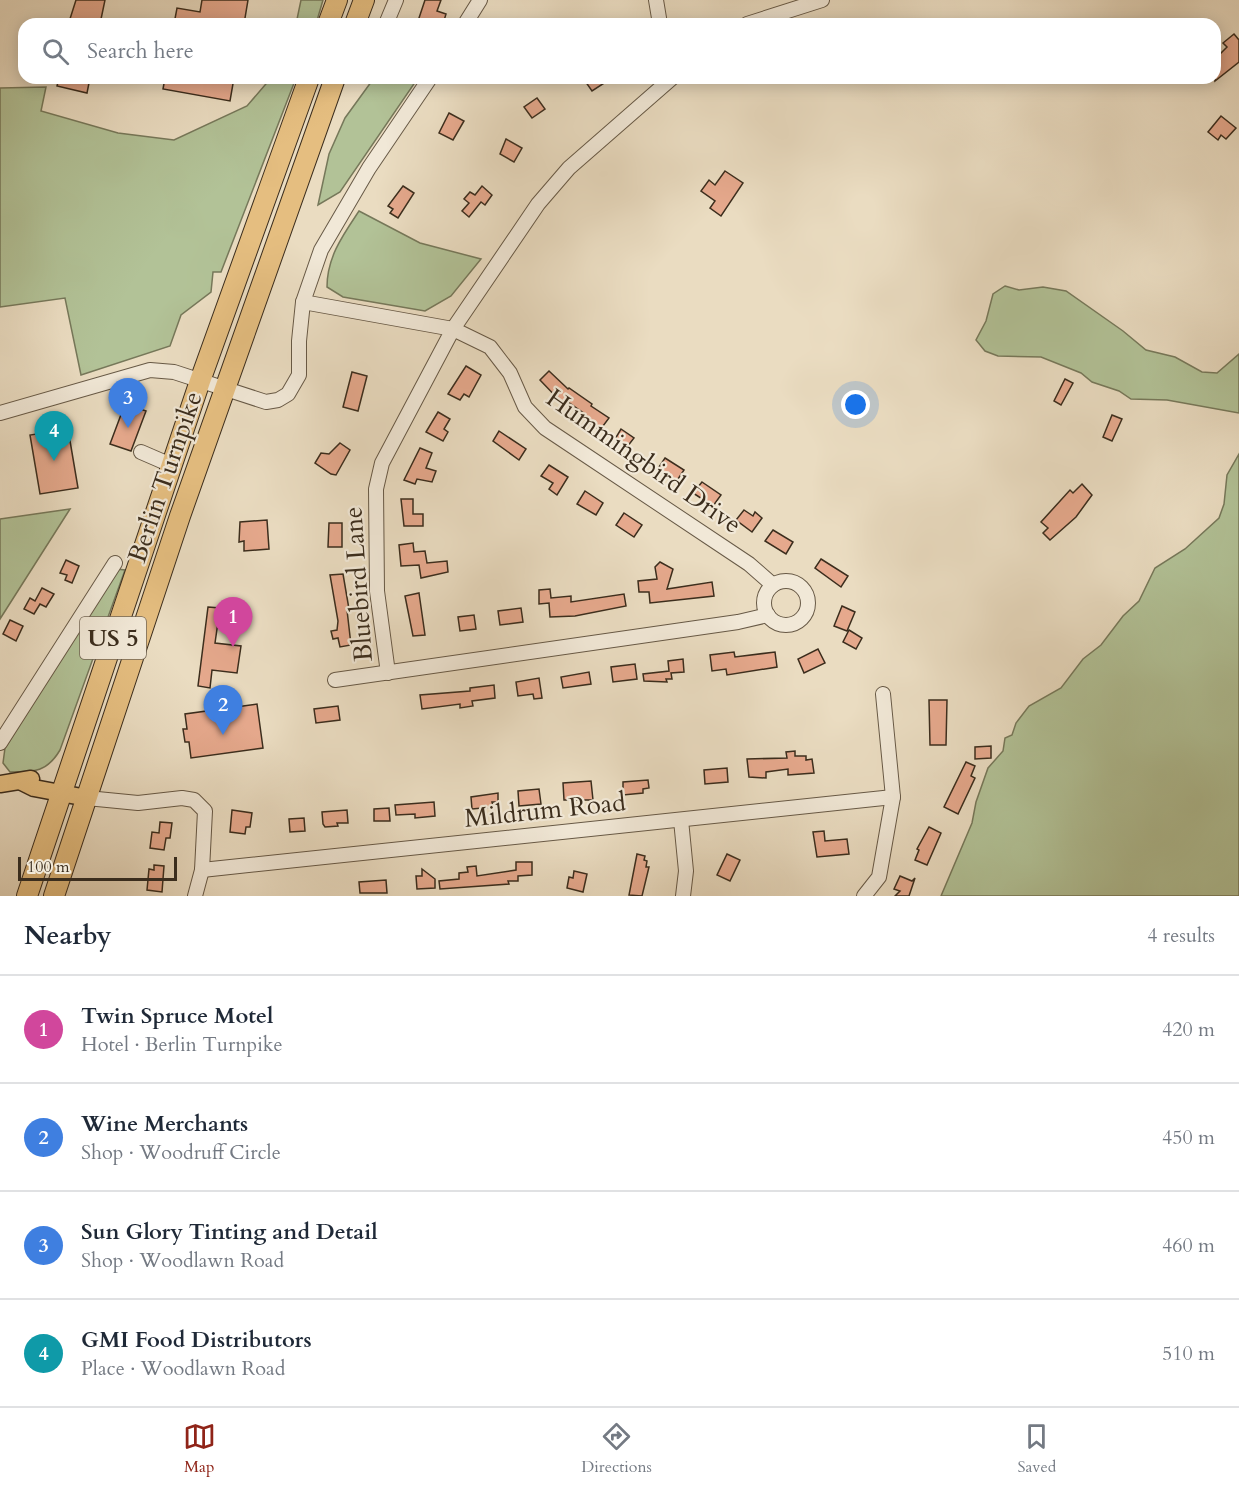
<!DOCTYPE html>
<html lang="en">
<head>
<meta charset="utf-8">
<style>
	:root { --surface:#fff; --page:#f2f2f3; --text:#1f2937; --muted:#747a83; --line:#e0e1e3; --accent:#8f2418 }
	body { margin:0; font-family:Cardo,serif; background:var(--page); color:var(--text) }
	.scale { position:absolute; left:18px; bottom:15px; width:159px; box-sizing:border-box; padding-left:6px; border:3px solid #3b2d1d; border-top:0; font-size:16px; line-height:21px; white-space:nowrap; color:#3b2d1d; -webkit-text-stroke:4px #f1e8d7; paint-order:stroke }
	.you { position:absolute; left:856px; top:405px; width:21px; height:21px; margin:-15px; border:4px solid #fff; border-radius:50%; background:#1a73e8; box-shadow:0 0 0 9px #1a73e833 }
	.badge { display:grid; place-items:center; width:39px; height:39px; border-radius:50%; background:var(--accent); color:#fff; font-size:20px; font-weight:700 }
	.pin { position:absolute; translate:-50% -50px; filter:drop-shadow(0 2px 3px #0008) }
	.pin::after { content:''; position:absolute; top:32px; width:21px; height:18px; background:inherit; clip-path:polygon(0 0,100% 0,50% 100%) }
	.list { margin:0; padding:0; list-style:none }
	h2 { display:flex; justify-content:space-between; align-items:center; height:78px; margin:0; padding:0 24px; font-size:26px }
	h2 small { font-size:20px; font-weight:400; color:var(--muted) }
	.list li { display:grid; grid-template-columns:39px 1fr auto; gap:18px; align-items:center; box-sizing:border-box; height:108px; padding:0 24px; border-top:2px solid var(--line) }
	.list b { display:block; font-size:22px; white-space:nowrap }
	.list p { margin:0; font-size:20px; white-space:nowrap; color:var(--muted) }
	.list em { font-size:20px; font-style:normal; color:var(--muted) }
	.icon { flex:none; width:33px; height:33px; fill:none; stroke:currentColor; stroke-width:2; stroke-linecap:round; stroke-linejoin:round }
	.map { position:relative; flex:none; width:1239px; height:896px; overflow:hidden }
	.search { position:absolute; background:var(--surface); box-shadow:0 3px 15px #0003; left:18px; right:18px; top:18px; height:66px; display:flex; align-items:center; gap:15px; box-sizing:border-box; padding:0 21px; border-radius:18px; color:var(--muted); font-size:22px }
	.sheet { height:510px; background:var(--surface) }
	nav { display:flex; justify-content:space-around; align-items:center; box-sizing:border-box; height:84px; border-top:2px solid var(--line); background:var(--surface); font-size:16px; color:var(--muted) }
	nav a { display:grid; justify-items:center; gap:3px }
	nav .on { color:var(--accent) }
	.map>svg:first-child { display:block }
	.green { fill:#b2c297; stroke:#76785a; stroke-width:1.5 }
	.building { fill:#e6a98d; stroke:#3b2d1d; stroke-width:1.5 }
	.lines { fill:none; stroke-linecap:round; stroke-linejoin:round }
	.minor-casing { stroke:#675946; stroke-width:16 }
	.major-casing { stroke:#3b2d1d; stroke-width:19 }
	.highway-casing { stroke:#3b2d1d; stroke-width:22 }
	.minor { stroke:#f1e8d7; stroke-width:14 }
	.major { stroke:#e5be80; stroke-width:16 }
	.highway { stroke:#e5be80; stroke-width:20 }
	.labels { text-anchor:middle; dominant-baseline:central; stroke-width:4.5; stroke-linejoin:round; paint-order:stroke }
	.shield { fill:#f1e8d7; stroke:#726555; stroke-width:1.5 }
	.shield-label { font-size:24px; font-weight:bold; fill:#3b2d1d }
	.street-label { font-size:26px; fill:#3b2d1d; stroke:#f1e8d7 }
</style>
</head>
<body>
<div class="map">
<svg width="1239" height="896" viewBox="0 0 1239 896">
	<rect width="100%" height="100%" fill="#eadcc1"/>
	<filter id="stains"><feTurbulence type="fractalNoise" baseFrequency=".00333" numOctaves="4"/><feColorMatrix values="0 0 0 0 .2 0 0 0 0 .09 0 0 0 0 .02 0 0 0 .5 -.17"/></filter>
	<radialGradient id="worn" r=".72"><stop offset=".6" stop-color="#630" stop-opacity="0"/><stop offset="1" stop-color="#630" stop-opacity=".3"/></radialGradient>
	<!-- green -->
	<g class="green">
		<path d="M301,0H323L316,24H296Z"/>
		<path d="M271,78H296L221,272H213L211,292L181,315L170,346L81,375L65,298L0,307V88L46,87L41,111L118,133L174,140L247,106Z"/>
		<path d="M374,78H418L340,192L318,205L329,154L345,118Z"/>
		<path d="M359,211L420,243L481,259L451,296L425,311L343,297L327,287C327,257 343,235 359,211Z"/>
		<path d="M1005,286L1019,290L1043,287L1066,291L1123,331L1146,350L1175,357L1202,372L1217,373L1239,354V413L1167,400L1131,399L1119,391L1092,382L1081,373L1041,357L998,356L985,351L976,340L986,321L993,294Z"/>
		<path d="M1239,454V896H941L972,823L976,802L988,768L1003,751L1005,738L1012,735L1016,723L1029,706L1061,688L1083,659L1101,645L1123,616L1139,601L1155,568L1185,549L1219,518L1224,504L1227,475Z"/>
		<path d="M70,509L0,619V519Z"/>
		<path d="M116,569L125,570L60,750C47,772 35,772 10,772L3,763L5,748Z"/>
	</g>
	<!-- building -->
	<g class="building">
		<path d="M76,0H105L100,24H71L69,22Z"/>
		<path d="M202,0H248L244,24H174L177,8L200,12Z"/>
		<path d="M425,0H441L437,11L446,14L443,24H417Z"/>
		<path d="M1234,34L1239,40V62L1215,81V59L1227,47L1223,43Z"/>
		<path d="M59,78H90L87,93L57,86Z"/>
		<path d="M165,78H234L230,101L163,89Z"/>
		<path d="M583,78H612L592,91Z"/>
		<path d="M537,98L545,109L532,118L524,107Z"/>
		<path d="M449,113L464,121L453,140L439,133Z"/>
		<path d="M1221,116L1236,128L1226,139L1221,135L1218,140L1208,132Z"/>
		<path d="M506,139L522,148L514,162L500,154Z"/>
		<path d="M725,171L743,183L721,216L710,208L715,201L701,191L709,180L715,185Z"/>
		<path d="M403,186L414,193L398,218L390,213L393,209L388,206Z"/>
		<path d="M482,186L492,195L485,205L481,202L469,217L462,211L469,203L464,199L470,192L475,195Z"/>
		<path d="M466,366L481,375L469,397L464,394L460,400L448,394Z"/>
		<path d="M549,371L568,389L569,388L592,404L591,406L609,418L600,430L583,418L585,414L565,400L562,403L540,380Z"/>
		<path d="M352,372L367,376L358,411L343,407Z"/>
		<path d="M1065,379L1073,383L1061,405L1054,401Z"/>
		<path d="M125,404L146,411L131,451L110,444Z"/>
		<path d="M438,412L450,419L444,429L448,432L443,441L426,432Z"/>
		<path d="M1112,415L1122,419L1112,441L1103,437Z"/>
		<path d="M68,429L78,488L40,494L30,435Z"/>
		<path d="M621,429L634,438L627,447L615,439Z"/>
		<path d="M499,431L526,449L519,460L493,441Z"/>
		<path d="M340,443L350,450L336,475L331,474L315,463L321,453L329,454Z"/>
		<path d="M420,448L432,453L426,468L436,471L432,482L417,479L415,484L404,480Z"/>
		<path d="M665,458L684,470L676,482L657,470Z"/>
		<path d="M549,465L568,477L557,495L549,489L553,483L541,476Z"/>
		<path d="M702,482L721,495L713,506L693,493Z"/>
		<path d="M1082,484L1092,495L1076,517L1050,540L1043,533L1048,528L1041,522L1070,490L1073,493Z"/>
		<path d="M585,491L603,503L596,515L577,504Z"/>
		<path d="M401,499H413V514H423V526H404Z"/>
		<path d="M744,510L753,516L755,512L762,518L752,532L736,520Z"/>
		<path d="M624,513L642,525L634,537L616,525Z"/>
		<path d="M267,520L269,549L244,551V541L239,542L240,522Z"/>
		<path d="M329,523H342V547H328Z"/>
		<path d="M773,530L793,542L786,554L765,541Z"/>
		<path d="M413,543L414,552L425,551L427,563L447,561L448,572L421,578L419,565L401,566L399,545Z"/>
		<path d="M821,559L848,576L841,587L815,568Z"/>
		<path d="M66,560L79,566L72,583L65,580L67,575L60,573Z"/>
		<path d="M660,562L673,569L667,589L712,582L714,596L650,603L649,592H639L638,581L657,579L655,567Z"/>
		<path d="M343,574L349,609L347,610L351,645L340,647L338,638L333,639L331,631L337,630L338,621L330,575Z"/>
		<path d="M42,588L54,594L46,607L40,604L34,614L24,609L30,598L35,601Z"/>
		<path d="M550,589L551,598L571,596V602L624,594L626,606L575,616L550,617L549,603L539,604V590Z"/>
		<path d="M419,593L425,635L413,636L405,596Z"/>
		<path d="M842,606L855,612L847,631L834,626Z"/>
		<path d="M208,607L220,608L215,643L241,646L237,673L212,670L210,688L198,686Z"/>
		<path d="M521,608L523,622L500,625L498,611Z"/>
		<path d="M474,615L476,629L460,631L458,617Z"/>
		<path d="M10,620L23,626L16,641L3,634Z"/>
		<path d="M849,630L862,638L856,649L843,642Z"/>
		<path d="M818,649L825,663L804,673L798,659Z"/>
		<path d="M734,652L735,657L775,652L777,667L727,675L726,669L712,671L710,655Z"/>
		<path d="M683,659L684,672L671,673L672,679H666L667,682L644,681L643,674L669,671L668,661Z"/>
		<path d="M635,664L637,679L613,682L611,667Z"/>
		<path d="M589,672L591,684L563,688L561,677Z"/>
		<path d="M539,678L542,698L534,699L533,694L518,696L516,682Z"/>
		<path d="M494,685L495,698L472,701L473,706L460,708V704L422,709L420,695L470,691V688Z"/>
		<path d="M929,700H947L946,745H930Z"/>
		<path d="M257,704L263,748L191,758L189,742H185L183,729H187L185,714Z"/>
		<path d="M338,706L340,720L316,723L314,709Z"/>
		<path d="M991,746V758L975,759V747Z"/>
		<path d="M795,751V756H806V760L812,759L814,773L788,775V769L766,772V778L749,777L747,759L787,758L786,752Z"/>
		<path d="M966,762L975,766L971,776L975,778L958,814L944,807Z"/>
		<path d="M727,768L728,782L705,784L704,770Z"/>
		<path d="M648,780L649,788L643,789V793L623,795V782Z"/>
		<path d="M591,781L593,800H564L563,783Z"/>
		<path d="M539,789L541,804L519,806L518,791Z"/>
		<path d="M498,793V802H492L493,807L472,809L471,797Z"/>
		<path d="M434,802L435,816L415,818V814L396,815L395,805Z"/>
		<path d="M389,808L390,821H374V809Z"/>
		<path d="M232,810L252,813L250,827H246L245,834L230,832Z"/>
		<path d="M347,810L348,823H337L338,826L325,827L323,824L322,812Z"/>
		<path d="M304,818L305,831L290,832L289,819Z"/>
		<path d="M160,822L172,823L170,838H166L164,850L150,848L152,832L159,833Z"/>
		<path d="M929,827L941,833L927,865L915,860L919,850L917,849Z"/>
		<path d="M824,831L825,841L847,839L849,854L817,857L813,832Z"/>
		<path d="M637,854L645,856L644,860L647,861L646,867H649L642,896L629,895Z"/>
		<path d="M727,854L740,860L730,881L717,875Z"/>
		<path d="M516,862H532V875L518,876V881H508L509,884L440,889L439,881L459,879V873L468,872L467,867L476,866L477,876L516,870Z"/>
		<path d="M154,865L164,866L162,892L147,890L149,869L154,870Z"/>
		<path d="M422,869L435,879V888L417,889L416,876H422Z"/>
		<path d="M574,871L587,874L583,892L567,888L569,877L573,878Z"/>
		<path d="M900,876L912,881L915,878L909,896H895L900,891L894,889Z"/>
		<path d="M386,880L387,893H360L359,882Z"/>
	</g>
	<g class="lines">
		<defs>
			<g id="minor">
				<path d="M656,0L660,24"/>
				<path d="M386,24L396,0"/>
				<path d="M465,24L480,0"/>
				<path d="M747,24L822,0"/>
				<path d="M303,302L453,329L490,347L510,373L525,407L545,428L749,564L773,585"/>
				<path d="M0,413L150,370L174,372L266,402L278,400L288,394L299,375V341L303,302L321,250L369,168L430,78"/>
				<path d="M141,452L171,465"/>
				<circle cx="786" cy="603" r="22"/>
				<path d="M388,673L377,591L376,489L382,463L453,329L538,204L569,168L672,78"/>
				<path d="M335,680L738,622L768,615"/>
				<path d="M0,743L115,563"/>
				<path d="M87,798L138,803L182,798L194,800L205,811L202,870L195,896"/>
				<path d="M681,820L686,871L683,896"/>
				<path d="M202,870L893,797"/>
				<path d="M864,896L879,877L893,797L883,694"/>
			</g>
			<g id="major">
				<path d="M22,782L34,788L87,798"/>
				<path d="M0,784L31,779"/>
			</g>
			<g id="highway">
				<path d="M328,24L337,0"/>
				<path d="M355,24L364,0"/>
				<path d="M27,896L200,381L309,78"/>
				<path d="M54,896L180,516L335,78"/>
			</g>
		</defs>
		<!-- minor casing -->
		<use href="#minor" class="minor-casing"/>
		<!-- major casing -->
		<use href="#major" class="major-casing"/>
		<!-- highway casing -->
		<use href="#highway" class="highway-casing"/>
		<!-- minor -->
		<use href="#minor" class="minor"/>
		<!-- major -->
		<use href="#major" class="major"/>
		<!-- highway -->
		<use href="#highway" class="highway"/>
	</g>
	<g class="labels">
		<!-- shield labels -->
		<rect class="shield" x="80" y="617" width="66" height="42" rx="4.5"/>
		<g class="shield-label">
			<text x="113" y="638">US 5</text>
		</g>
		<!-- street labels -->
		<g class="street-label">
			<text transform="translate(644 461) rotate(35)">Hummingbird Drive</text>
			<text transform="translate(165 477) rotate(-71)">Berlin Turnpike</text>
			<text transform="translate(358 584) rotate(-94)">Bluebird Lane</text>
			<text transform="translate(545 810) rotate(-6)">Mildrum Road</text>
		</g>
	</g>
	<rect width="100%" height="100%" filter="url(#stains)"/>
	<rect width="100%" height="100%" fill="url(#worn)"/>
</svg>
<div class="scale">100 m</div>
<div class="you"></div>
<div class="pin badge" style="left:233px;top:647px;background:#d1479c">1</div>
<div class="pin badge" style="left:223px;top:735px;background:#3f7fe0">2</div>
<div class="pin badge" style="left:128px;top:428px;background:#3f7fe0">3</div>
<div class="pin badge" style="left:54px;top:461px;background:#0f9aa8">4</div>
<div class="search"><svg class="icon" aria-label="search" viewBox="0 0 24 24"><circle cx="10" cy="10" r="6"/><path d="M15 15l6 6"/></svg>Search here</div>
</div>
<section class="sheet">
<h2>Nearby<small>4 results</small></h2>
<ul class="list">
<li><span class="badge" style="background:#d1479c">1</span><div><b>Twin Spruce Motel</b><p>Hotel · Berlin Turnpike</p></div><em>420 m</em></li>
<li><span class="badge" style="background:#3f7fe0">2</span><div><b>Wine Merchants</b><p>Shop · Woodruff Circle</p></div><em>450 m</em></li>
<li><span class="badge" style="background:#3f7fe0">3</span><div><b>Sun Glory Tinting and Detail</b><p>Shop · Woodlawn Road</p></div><em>460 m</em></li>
<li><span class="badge" style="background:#0f9aa8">4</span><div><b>GMI Food Distributors</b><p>Place · Woodlawn Road</p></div><em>510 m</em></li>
</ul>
</section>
<nav>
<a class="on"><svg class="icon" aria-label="map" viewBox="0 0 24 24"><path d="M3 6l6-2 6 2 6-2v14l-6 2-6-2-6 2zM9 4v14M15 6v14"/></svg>Map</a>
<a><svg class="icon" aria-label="directions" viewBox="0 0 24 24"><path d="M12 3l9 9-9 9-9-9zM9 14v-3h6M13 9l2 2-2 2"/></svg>Directions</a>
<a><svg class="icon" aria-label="saved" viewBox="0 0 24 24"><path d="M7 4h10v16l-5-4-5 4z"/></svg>Saved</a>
</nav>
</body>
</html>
